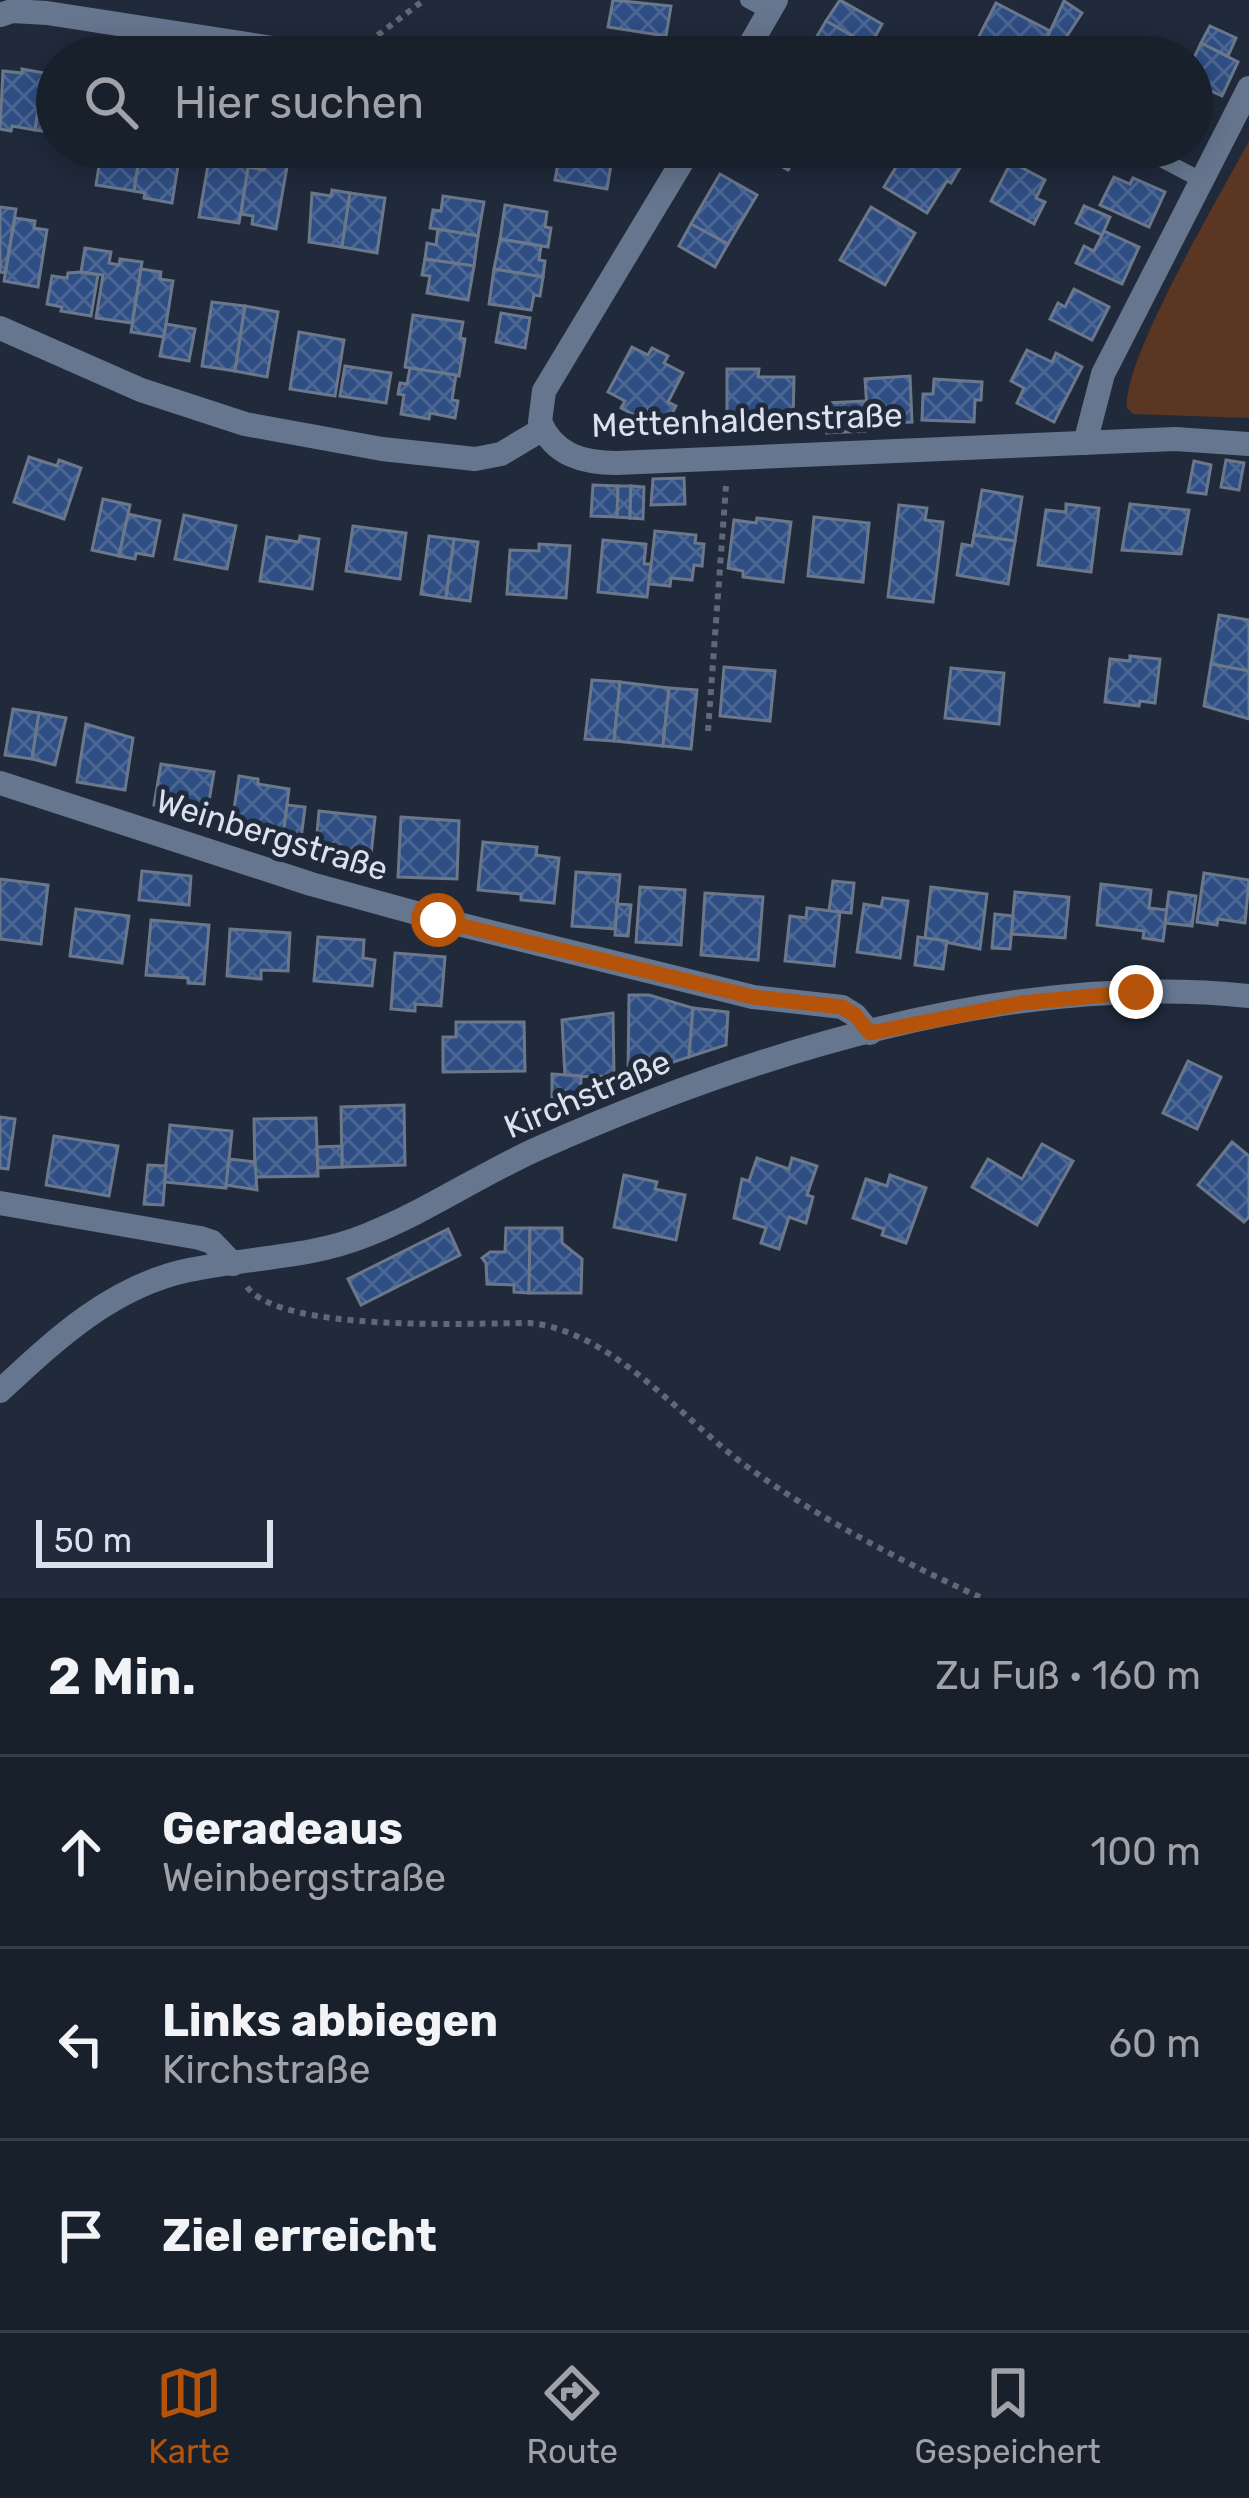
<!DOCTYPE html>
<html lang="de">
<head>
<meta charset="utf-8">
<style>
	:root { --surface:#18202c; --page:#212834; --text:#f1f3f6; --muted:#9fa3a9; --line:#363e48; --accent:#b45309 }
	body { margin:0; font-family:Rubik,sans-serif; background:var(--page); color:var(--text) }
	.scale { position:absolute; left:36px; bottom:30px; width:237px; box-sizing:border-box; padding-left:12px; border:6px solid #dbe1ed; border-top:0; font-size:33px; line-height:42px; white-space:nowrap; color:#dbe1ed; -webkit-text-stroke:9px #202a3b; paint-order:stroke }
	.stop { position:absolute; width:36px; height:36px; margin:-27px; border:9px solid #b45309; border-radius:50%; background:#fff }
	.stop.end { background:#b45309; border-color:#fff; box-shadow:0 3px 12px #0008 }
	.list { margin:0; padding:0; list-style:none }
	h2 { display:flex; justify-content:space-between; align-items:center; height:156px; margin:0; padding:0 48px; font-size:51px }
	h2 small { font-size:39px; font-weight:400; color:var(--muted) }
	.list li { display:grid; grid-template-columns:78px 1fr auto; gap:36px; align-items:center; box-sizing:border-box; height:192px; padding:0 48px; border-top:3px solid var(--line) }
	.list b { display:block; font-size:45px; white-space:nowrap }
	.list p { margin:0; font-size:39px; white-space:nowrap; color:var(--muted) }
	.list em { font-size:39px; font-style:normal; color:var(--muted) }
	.icon { flex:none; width:66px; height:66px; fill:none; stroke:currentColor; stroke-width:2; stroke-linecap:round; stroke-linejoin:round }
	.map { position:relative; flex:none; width:1249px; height:1598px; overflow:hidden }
	.search { position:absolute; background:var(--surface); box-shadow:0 6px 30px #0003; left:36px; right:36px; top:36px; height:132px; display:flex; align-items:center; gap:30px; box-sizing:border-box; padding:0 42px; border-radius:66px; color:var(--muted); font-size:45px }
	.sheet { height:732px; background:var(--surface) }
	nav { display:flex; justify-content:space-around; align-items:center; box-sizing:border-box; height:168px; border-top:3px solid var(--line); background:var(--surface); font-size:33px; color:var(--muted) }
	nav a { display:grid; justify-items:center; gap:6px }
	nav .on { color:var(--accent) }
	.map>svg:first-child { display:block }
	.green { fill:#5b3622 }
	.building { fill:url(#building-cross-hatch); stroke:#6b788b; stroke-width:3 }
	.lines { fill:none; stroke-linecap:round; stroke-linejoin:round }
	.path { stroke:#606878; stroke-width:6; stroke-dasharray:6 6; stroke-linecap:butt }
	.lane { stroke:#67768f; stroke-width:16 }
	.street { stroke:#67768f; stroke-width:24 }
	.route { stroke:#b45309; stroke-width:15 }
	.labels { text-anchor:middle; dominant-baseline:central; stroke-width:10; stroke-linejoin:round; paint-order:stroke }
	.street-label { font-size:33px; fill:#dbe1ed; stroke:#202a3b }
</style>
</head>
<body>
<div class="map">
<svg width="1249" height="1598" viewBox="0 0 1249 1598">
	<defs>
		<pattern id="building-cross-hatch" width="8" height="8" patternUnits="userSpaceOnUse" patternTransform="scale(3)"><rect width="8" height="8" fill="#2f4e83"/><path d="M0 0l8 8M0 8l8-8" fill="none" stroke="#4d6795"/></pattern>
	</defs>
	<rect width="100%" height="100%" fill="#202a3b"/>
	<!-- green -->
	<path class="green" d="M1249,141V418L1133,414L1127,408C1122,360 1222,192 1249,141Z"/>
	<!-- building -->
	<g class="building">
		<path d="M613,0L671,6L666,36L608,27Z"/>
		<path d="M840,0L882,24L870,46L826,21Z"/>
		<path d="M1064,1L1082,13L1061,45L1047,38Z"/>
		<path d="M996,3L1050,31L1037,57H1000L975,44Z"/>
		<path d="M826,21L870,46L864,57H837L813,43Z"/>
		<path d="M1210,26L1236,38L1228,56L1201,43Z"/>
		<path d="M1201,43L1238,62L1222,96L1192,82V62Z"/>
		<path d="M22,69L44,73L35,130L12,126L11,131L0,129L3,71L22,73Z"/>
		<path d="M43,81L57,83V133L35,130Z"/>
		<path d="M102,147H141L134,191L96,185Z"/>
		<path d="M141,147H181L172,203L144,198L145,193L134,191Z"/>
		<path d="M561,147H614L607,189L555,180Z"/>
		<path d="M748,147H799L801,148L788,170Z"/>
		<path d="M908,147H963L954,162L961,166L951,183L947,181L927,213L884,187Z"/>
		<path d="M1008,147H1035L1024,169L1003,158Z"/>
		<path d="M211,148L250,159L239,223L199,217Z"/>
		<path d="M1011,162L1045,180L1036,198L1045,202L1034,224L991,201Z"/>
		<path d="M266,163L287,167L276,229L252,224L253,216L241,214L248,167L264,170Z"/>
		<path d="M720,174L757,195L728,244L691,224Z"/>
		<path d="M1114,177L1130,184L1133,178L1165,192L1149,227L1100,205Z"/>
		<path d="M332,190L350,193L342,247L309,242L312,193L331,196Z"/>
		<path d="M350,193L385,198L377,253L342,247Z"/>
		<path d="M443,196L484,202L478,236L430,228L433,210L441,211Z"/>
		<path d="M505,205L547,212L545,227L551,228L548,247L500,239Z"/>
		<path d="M1084,206L1110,217L1102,235L1076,223Z"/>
		<path d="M0,207L16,209L5,273L0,272Z"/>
		<path d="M871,207L915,233L885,285L840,260Z"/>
		<path d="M15,218L35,221L34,228L47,230L38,287L4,281Z"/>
		<path d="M691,224L728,244L715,267L679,246Z"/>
		<path d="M438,229L478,236L474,266L425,259L427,243L436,245Z"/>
		<path d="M1104,231L1139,247L1122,284L1076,263L1084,246L1094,251Z"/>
		<path d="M500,239L541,246L539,260L545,261L543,277L494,269Z"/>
		<path d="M85,248L111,252L109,263L119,265L120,259L142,262L132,323L96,318L103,275L81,272Z"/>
		<path d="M425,259L474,266L468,300L427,293L430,276L422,275Z"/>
		<path d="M141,269L161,272L160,279L173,281L164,337L131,332Z"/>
		<path d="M494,269L543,277L540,296L534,295L531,310L489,304Z"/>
		<path d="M81,272L98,275L91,316L61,311L62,307L47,304L52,276L67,278L68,273Z"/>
		<path d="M1074,289L1109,307L1092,340L1050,319L1058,303L1065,307Z"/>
		<path d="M212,302L245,306L235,371L202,366Z"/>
		<path d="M245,306L278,312L267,377L235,371Z"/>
		<path d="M501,313L530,318L525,348L496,342Z"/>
		<path d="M413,315L463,322L460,338L465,339L459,376L405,367Z"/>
		<path d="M166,324L195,329L189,361L160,356Z"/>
		<path d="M299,332L344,340L335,396L290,389Z"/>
		<path d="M632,347L648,355L652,348L668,356L664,363L683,373L668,402L676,406L668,421L643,408L638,417L621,408L625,401L608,392Z"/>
		<path d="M1027,350L1052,362L1056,353L1082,367L1054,422L1017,403L1024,388L1011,381Z"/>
		<path d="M345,366L391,373L386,403L340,396Z"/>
		<path d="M410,368L456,375L452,400L458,401L455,418L430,413L429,419L401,414L404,395L398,394L400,383L407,384Z"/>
		<path d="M727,369H759L758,377H794L793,421L727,420Z"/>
		<path d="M910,376L912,422L868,424L865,379Z"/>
		<path d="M934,379L982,382L981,400H975L974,422L922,420L923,394H933Z"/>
		<path d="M864,401L865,431L827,433V403Z"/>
		<path d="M29,457L57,466L59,460L81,468L64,519L14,502Z"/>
		<path d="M1226,460L1244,463L1239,490L1221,487Z"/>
		<path d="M1194,461L1211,465L1206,494L1188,492Z"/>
		<path d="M684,478L685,504L651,505L653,479Z"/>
		<path d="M593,485L618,486L617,517L591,516Z"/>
		<path d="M618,486H631L630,518L617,517Z"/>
		<path d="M631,486L644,487L643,519L630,518Z"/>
		<path d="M982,490L1022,497L1015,541L974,535Z"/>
		<path d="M103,499L130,505L119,556L92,550Z"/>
		<path d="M1066,504L1099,508L1091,572L1038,565L1046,510L1066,512Z"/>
		<path d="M1130,504L1189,510L1181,554L1122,550Z"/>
		<path d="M899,505L927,508L925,520L943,522L933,602L888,597Z"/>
		<path d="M128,514L160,521L153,556L136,553L135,559L119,556Z"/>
		<path d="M184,515L236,526L227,569L175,559Z"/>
		<path d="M814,517L869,523L863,582L808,576Z"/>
		<path d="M757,518L791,522L783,582L743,577V571L728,568L734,520L756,523Z"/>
		<path d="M353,526L406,533L400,579L346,571Z"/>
		<path d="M655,531L696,535L695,543L704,544L702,566L694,565L692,580L671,578L670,586L649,584Z"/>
		<path d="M974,535L1015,541L1008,584L957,575L962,544L972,546Z"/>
		<path d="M300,536L319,539L312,589L260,581L267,537L299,542Z"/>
		<path d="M429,536L454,539L446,598L421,594Z"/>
		<path d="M454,539L478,542L470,601L446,598Z"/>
		<path d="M603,540L646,544L644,564H651L647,597L598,592Z"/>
		<path d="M539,544L570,546L566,598L507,594L510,550L539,551Z"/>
		<path d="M1219,615L1249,620V671L1211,664Z"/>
		<path d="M1130,656L1160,659L1155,703L1140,701L1139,706L1105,702L1110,659L1130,661Z"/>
		<path d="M1211,664L1249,671V719L1204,706Z"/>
		<path d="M724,667L775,671L770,721L720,716Z"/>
		<path d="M951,668L1004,673L999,724L945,718Z"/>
		<path d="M592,680L620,682L614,741L585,739Z"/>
		<path d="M620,682L669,688L663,746L614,741Z"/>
		<path d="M669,688L697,690L691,749L663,746Z"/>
		<path d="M13,709L39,713L32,759L5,755Z"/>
		<path d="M39,713L66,718L55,765L32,759Z"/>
		<path d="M86,724L133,738L125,790L77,782Z"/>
		<path d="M161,764L214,772L207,813L154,805Z"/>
		<path d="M239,776L258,779V784L289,789L283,836L245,830V825L232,822Z"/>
		<path d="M287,805L305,807L301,839L283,836Z"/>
		<path d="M319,811L375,817L370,865L352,863L353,859L315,855Z"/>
		<path d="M401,817L459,821L457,879L398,877Z"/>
		<path d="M483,842L537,847L536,855L559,858L554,903L521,900V894L478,890Z"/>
		<path d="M142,871L191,876L189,905L139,900Z"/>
		<path d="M576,872L620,875L615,929L572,926Z"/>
		<path d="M1204,873L1249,880L1245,923L1218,919L1217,925L1197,922Z"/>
		<path d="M0,879L48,885L41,944L0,939Z"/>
		<path d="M833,881L854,883L851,913L829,911Z"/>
		<path d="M1101,884L1151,890L1149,908L1167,910L1163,941L1143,938L1144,931L1097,925Z"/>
		<path d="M640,887L685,890L681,945L636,942Z"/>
		<path d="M931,887L987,894L980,949L925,938Z"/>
		<path d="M1015,892L1069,897L1065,938L1011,934Z"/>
		<path d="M1169,892L1196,896L1192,926L1165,923Z"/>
		<path d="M705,893L763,897L758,960L701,955Z"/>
		<path d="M883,898L908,901L900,958L857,952L864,904L881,907Z"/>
		<path d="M617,904L631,905L628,936L615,935Z"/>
		<path d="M807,908L840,912L834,966L785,961L790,916L806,918Z"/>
		<path d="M76,909L129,916L122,963L70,956Z"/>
		<path d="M995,914L1013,916L1010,949L992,948Z"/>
		<path d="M151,920L209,925L204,984L188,983V978L146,975Z"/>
		<path d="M230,929L290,933L288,971L261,970V979L227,976Z"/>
		<path d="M318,937L364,940L363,958L375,960L372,986L314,981Z"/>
		<path d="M918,937L947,941L943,969L915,965Z"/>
		<path d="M395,953L445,957L441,1006L415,1004V1011L391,1009Z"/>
		<path d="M629,995H649L693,1008L689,1057L628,1077Z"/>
		<path d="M693,1008L728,1012L726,1045L689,1057Z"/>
		<path d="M613,1013L614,1076L565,1077L562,1020Z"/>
		<path d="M456,1022H524L525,1071L443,1072V1037H456Z"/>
		<path d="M1188,1061L1221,1077L1197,1129L1163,1113Z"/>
		<path d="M552,1074L581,1076V1097L552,1108Z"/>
		<path d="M404,1105L405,1165L342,1167L341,1107Z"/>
		<path d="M0,1117L15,1119L8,1169L0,1168Z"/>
		<path d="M316,1118L318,1176L255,1177L254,1119Z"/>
		<path d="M170,1125L232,1131L226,1188L164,1182Z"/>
		<path d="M54,1136L118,1146L109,1196L46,1185Z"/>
		<path d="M1232,1142L1249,1156V1217L1244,1222L1198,1185Z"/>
		<path d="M1042,1144L1073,1161L1037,1225L972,1187L988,1159L1022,1179Z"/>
		<path d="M342,1146V1167L318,1168L317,1147Z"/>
		<path d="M757,1158L789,1169L792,1158L817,1166L807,1195L813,1197L806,1223L789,1217L779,1249L761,1243L766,1228L734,1218L742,1179L749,1181Z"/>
		<path d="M229,1159L255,1162L257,1190L226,1185Z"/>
		<path d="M148,1165L166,1166L163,1205L144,1204Z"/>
		<path d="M624,1175L657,1182L655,1189L685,1195L676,1240L614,1227Z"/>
		<path d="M890,1175L926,1188L906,1243L882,1235L884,1229L853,1218L866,1179L887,1186Z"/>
		<path d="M506,1228H530L529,1293L514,1292V1285L487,1284L486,1263L482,1258L490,1252H505Z"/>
		<path d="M530,1228H562V1243L582,1259L581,1293H529Z"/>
		<path d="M448,1229L460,1255L361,1305L348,1279Z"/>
	</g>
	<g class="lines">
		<!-- path -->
		<g class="path">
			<path d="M308,54L328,57"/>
			<path d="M349,57L424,0"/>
			<path d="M708,731L726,486"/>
			<path d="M247,1287C282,1333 471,1323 530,1323C615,1332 684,1422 749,1468C820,1519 902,1562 982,1598"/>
		</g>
		<!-- lane -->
		<g class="lane">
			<path d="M748,0L770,12"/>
			<path d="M1138,147L1201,180"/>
		</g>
		<!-- street -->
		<g class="street">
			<path d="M0,15L12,11L47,13L286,50"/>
			<path d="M743,57L776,0"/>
			<path d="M691,147L544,391L540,422C554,455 583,463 617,463L1175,439L1249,444"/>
			<path d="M0,328L141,390L245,424L382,449L475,459L501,454L543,429"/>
			<path d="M1085,443L1103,374L1249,88"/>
			<path d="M0,783L311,884L438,919L753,997L842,1007L855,1015L870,1033"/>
			<path d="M0,1203L200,1238L212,1242L233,1264"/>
			<path d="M0,1391C56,1339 112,1286 189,1270C249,1257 308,1259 367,1235C426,1212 479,1175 537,1149C753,1053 1010,971 1249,996"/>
		</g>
	</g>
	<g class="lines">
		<!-- route -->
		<path class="route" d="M438,920L753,997L842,1007L855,1015L870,1033L1021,1003L1136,992"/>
	</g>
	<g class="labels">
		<!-- street labels -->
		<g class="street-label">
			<text transform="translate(747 420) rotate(-2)">Mettenhaldenstraße</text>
			<text transform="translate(272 835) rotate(17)">Weinbergstraße</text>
			<text transform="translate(587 1094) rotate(-23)">Kirchstraße</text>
		</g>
	</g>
</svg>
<div class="scale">50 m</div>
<div class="stop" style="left:438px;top:920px"></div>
<div class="stop end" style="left:1136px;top:992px"></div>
<div class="search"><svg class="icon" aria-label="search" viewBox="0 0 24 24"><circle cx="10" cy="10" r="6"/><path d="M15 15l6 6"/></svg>Hier suchen</div>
</div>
<section class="sheet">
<h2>2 Min.<small>Zu Fuß · 160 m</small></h2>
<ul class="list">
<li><svg class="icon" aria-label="ahead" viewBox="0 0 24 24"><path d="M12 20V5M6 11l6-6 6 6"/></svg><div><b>Geradeaus</b><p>Weinbergstraße</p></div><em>100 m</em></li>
<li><svg class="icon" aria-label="left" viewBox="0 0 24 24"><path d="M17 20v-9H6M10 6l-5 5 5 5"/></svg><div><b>Links abbiegen</b><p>Kirchstraße</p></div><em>60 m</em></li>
<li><svg class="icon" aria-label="arrive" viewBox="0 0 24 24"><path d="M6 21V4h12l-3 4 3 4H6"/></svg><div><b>Ziel erreicht</b></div></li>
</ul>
</section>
<nav>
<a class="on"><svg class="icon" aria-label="map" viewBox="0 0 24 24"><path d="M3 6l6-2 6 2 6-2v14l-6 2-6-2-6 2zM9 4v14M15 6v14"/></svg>Karte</a>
<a><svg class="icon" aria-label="directions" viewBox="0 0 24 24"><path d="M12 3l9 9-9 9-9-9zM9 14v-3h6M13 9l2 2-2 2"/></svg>Route</a>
<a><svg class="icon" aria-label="saved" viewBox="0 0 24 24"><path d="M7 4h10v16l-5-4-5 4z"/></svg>Gespeichert</a>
</nav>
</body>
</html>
